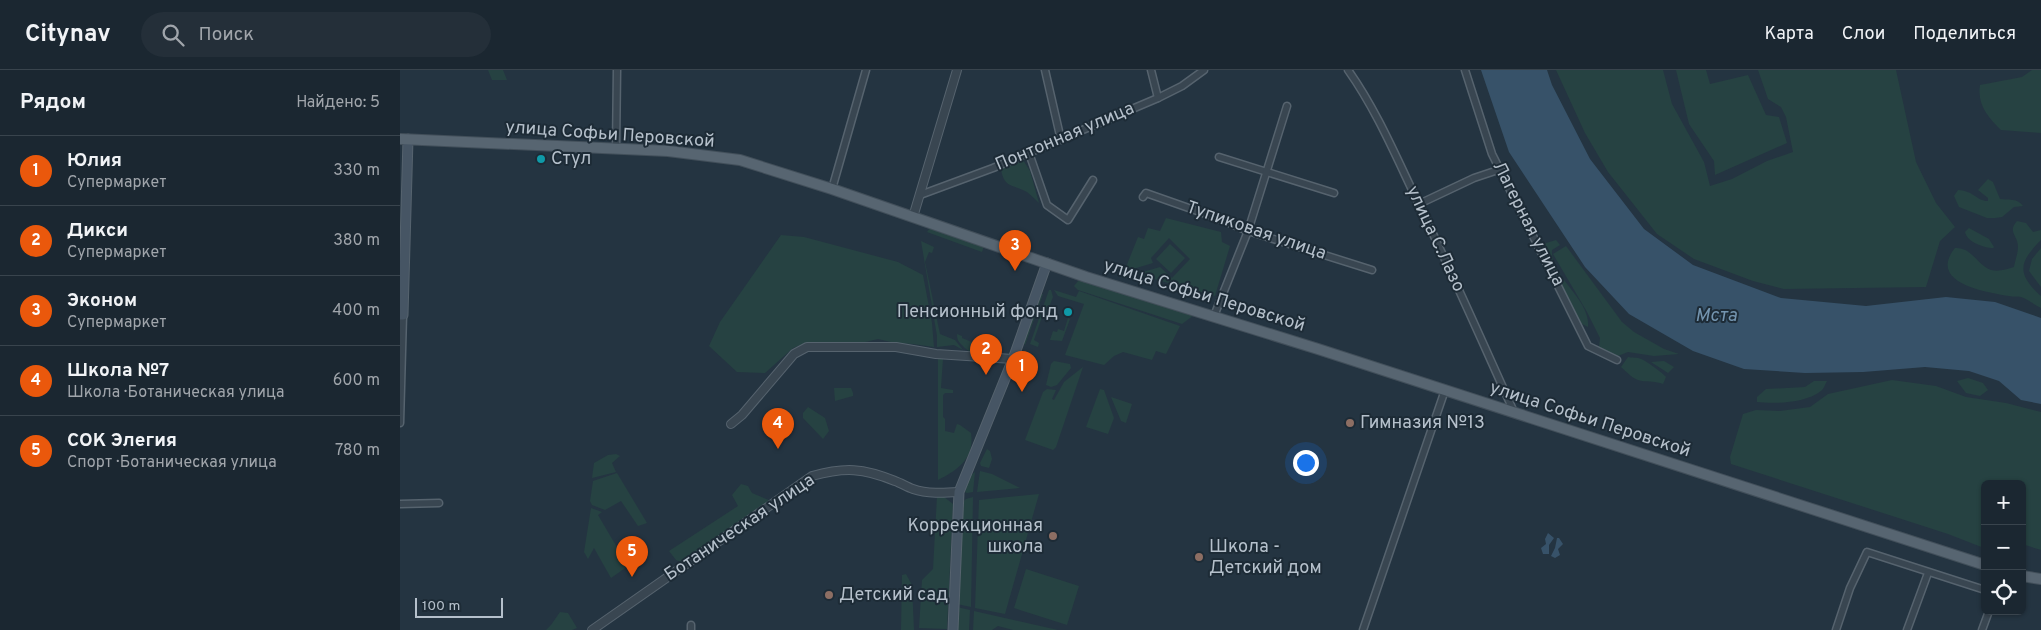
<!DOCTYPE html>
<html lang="ru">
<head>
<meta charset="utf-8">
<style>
	:root { --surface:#1b2731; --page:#242f39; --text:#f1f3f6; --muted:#a0a5ab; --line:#39444d; --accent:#ea580c }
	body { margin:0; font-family:Overpass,sans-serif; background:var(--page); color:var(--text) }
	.controls { position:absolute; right:15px; bottom:15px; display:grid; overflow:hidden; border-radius:8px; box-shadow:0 1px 4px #0004 }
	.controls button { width:45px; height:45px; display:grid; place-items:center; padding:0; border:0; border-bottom:1px solid var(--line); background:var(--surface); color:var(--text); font:25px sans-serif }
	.scale { position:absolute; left:15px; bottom:12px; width:88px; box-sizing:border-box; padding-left:5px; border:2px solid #b5c0cb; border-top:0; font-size:14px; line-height:18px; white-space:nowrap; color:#b5c0cb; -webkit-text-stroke:4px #1d2b36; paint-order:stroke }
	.you { position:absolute; left:905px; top:392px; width:18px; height:18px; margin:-12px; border:4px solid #fff; border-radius:50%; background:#1a73e8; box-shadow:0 0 0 8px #1a73e833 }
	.badge { display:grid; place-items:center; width:32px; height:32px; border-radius:50%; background:var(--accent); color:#fff; font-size:16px; font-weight:700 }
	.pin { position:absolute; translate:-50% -41px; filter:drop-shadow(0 1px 2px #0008) }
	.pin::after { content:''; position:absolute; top:26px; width:18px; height:15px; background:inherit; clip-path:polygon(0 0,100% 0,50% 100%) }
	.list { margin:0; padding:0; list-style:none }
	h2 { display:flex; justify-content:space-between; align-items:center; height:65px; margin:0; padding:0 20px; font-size:21px }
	h2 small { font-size:16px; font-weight:400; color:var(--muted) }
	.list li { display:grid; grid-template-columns:32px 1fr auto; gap:15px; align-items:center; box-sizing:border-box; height:70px; padding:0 20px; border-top:1px solid var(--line) }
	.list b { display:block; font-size:19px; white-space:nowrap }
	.list p { margin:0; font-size:16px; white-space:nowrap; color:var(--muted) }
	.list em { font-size:16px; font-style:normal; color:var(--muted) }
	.icon { flex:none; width:28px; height:28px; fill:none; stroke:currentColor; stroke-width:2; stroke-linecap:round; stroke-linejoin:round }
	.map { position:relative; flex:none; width:1641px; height:560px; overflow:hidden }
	header { display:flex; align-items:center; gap:30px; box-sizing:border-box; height:70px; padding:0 25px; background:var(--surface); border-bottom:1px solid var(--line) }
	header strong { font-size:24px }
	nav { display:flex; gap:28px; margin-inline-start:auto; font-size:18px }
	.search { width:350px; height:45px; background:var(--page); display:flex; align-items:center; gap:12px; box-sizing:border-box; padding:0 18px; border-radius:28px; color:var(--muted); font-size:19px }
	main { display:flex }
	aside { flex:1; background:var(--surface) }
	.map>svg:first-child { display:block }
	.green { fill:#264242 }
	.water { fill:#375269 }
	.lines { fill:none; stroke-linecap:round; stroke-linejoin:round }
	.minor-casing { stroke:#56636e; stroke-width:9 }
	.tertiary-casing { stroke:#56636e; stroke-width:10 }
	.secondary-casing { stroke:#56636e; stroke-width:11 }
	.primary-casing { stroke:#424f5a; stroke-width:12 }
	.minor { stroke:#394651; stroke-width:6 }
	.tertiary { stroke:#394651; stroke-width:8 }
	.secondary { stroke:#465564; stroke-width:9 }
	.primary { stroke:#576571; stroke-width:10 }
	.culture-dot { fill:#0f9aa8; stroke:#1d2b36; stroke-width:2 }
	.education-dot { fill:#8d6e63; stroke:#1d2b36; stroke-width:2 }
	.labels { text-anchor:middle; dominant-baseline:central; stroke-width:4; stroke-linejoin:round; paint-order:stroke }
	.street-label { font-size:18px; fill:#b5c0cb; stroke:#1d2b36 }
	.poi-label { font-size:18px; fill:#b5c0cb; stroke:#1d2b36; text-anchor:start }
	.water-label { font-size:19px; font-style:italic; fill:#7495b0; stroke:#1d2b36 }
</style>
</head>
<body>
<header>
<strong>Citynav</strong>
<div class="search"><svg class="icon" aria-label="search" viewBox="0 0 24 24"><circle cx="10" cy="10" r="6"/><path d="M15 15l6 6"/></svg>Поиск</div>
<nav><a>Карта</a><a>Слои</a><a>Поделиться</a></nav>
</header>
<main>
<aside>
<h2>Рядом<small>Найдено: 5</small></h2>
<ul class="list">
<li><span class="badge">1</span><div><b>Юлия</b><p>Супермаркет</p></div><em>330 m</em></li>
<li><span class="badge">2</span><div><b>Дикси</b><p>Супермаркет</p></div><em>380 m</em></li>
<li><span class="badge">3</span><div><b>Эконом</b><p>Супермаркет</p></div><em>400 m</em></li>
<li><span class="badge">4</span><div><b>Школа №7</b><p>Школа · Ботаническая улица</p></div><em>600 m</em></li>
<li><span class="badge">5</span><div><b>СОК Элегия</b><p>Спорт · Ботаническая улица</p></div><em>780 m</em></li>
</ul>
</aside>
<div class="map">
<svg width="1641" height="560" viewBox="0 0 1641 560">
	<rect width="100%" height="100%" fill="#243441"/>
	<!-- green -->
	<g class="green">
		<path d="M88,0H103L107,10H92Z"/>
		<path d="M1156,0H1263L1272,34L1304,92L1310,116L1332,109L1367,91L1393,82L1386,47L1381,37L1368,29L1358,0H1496L1516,92L1536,133L1555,157L1540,171L1526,217L1384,219L1353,211L1294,189L1257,164L1208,102L1185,63Z"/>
		<path d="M1276,0H1306L1310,14L1348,5L1366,45L1379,47L1387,73L1315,105L1314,91L1289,54Z"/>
		<path d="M1632,0H1641V63L1601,60C1588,47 1577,35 1580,15L1622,7Z"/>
		<path d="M623,90L630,101L639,133C635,129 631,125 627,122C612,114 604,118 601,99L615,91Z"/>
		<path d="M1588,109L1593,112L1600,129C1608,130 1618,128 1623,136L1614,137L1602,147L1595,148H1587L1559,137L1554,126L1558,120C1575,121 1576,131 1588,131V128L1578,120Z"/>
		<path d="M766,148L821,162L822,172L830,176L815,226L736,204L760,197L772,208L790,189L769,168L751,188L753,193L733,199L726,197L738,167L744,169L748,158L760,161Z"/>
		<path d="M1617,151L1626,153L1633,162L1641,160V170C1618,193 1617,204 1641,226V238C1634,235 1628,229 1621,227C1617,226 1613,227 1609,226C1586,222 1527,213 1555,178C1572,177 1577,195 1591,200C1599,202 1607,199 1614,197C1615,191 1618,183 1618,177C1618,165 1607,162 1617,151Z"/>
		<path d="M530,158L584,176L582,182L527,162Z"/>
		<path d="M1569,158L1589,169L1594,177L1593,178C1584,178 1567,172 1565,162Z"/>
		<path d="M381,165L404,167L498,192L523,205L532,253L534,277L513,274L495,273L478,269L457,274L406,273L393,278L365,303L337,302L309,276L320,252Z"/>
		<path d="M1156,170L1160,175L1152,180C1150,207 1191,229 1188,257L1180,253L1176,246L1142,177L1143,174Z"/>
		<path d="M521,171L534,177L532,183L529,182L525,192L540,264L555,270L563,280L554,275L537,277V266Z"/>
		<path d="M770,174L785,188L771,203L756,189Z"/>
		<path d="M1166,176L1222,252L1234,262L1264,279L1279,284L1254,286L1228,282L1218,286L1199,277L1200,268L1187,242L1153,184Z"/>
		<path d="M1641,178V217L1629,201L1632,189Z"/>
		<path d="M679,210L794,245L782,254L678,220L674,216Z"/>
		<path d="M649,220H651L653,227L645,247H642L634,270L639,273L638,277L630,274Z"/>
		<path d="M654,220L676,227L679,221L780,256L766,284L756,281L752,290L723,282L714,286L704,295L665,285L684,234L658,226Z"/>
		<path d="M643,224L625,275L623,272L640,225Z"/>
		<path d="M668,248L670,249L662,271L650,270L653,261L657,262L658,259L664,261Z"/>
		<path d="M557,264L562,266V268L591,280L590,283C576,283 572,286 562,275C558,271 557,270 557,264Z"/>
		<path d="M538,287L543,289L541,318L553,320V323H545L543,325V347L545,349V361L554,363L557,354L560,355L571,363C575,388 558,400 538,410Z"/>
		<path d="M1228,287C1232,288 1238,287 1241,289C1245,290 1264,304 1266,307L1263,314C1255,311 1250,312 1242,311C1233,310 1227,302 1221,297Z"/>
		<path d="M654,291L670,294L671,298L657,315L651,317L646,315L651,294Z"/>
		<path d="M1264,291L1274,297L1268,303L1251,292Z"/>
		<path d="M683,297L656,377L653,380L625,370L643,322L647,319L656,320L652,329L654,330L664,312Z"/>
		<path d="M1568,308L1583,313L1588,320L1580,326L1566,323L1557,311Z"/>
		<path d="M1492,310L1536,316L1566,327L1606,333L1641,342V480L1622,474V414H1585L1584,478L1548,464L1331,394L1330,387L1343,344L1356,340L1380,341L1410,337L1428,324Z"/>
		<path d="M1414,311H1427C1425,314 1424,319 1421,321C1406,333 1375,334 1357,332V327L1366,319L1405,317Z"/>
		<path d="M434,318H451L453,323V326L435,331Z"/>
		<path d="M700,319L704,320L714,348L708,364L686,357Z"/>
		<path d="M711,327L732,334L726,353L721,351Z"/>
		<path d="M408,337L425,348L429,361L423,369L403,348V343Z"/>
		<path d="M587,379L590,381L592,389L589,398L581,396L580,393Z"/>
		<path d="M216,384L220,386L212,393L216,402L192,408L194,393L208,385Z"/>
		<path d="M580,401L592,404L620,418L577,422Z"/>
		<path d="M575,402L573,422L567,423L565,422C567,415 568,406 575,402Z"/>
		<path d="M217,403L247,453L238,456L221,431L205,440L192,435L190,431L193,411Z"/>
		<path d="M341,414L348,416L352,423L371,431L282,492L276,490L269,481L338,436L332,425Z"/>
		<path d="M639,424L605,544L575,538L579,430Z"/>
		<path d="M537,426L544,427L553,434L547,559L519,558L522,510L533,499Z"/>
		<path d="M573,427L571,537L557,534L561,434L566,429Z"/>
		<path d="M191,438L202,442L198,445L228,496L211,508L194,478L188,489L184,482Z"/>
		<path d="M626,499L679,516L667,555L614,538Z"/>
		<path d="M506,504L512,515L514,560H501L502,505Z"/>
		<path d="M557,537L570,540L569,560H556Z"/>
		<path d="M574,541L658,560H613L598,556L592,560H573Z"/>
		<path d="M160,542L168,543L177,558L172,560H146L151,555Z"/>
	</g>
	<!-- water -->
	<g class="water">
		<path d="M1081,0H1147L1152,15L1190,89L1244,159L1293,195L1381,228L1466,236L1546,227L1595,232L1641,248V334L1621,330L1599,311L1569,301L1525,297L1463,302L1405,303L1344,299L1293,281L1229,244L1185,197L1109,82Z"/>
		<path d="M1148,463L1154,468L1149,475V484H1143L1141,478L1146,474L1145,469Z"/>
		<path d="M1157,468H1159L1163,474L1158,479L1160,485L1155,488L1151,486L1155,478Z"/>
	</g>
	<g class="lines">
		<defs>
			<g id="minor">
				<path d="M645,0L661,70"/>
				<path d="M751,0L758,28"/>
				<path d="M948,0C975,38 994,82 1014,124C1049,196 1081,269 1114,342"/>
				<path d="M1065,0L1092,84L1188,276L1217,290"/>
				<path d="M216,79L217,0"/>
				<path d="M629,83L647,135L668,150L693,110"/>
				<path d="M819,87L934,123"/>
				<path d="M432,119L466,0"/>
				<path d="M520,125L593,98L758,28L782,16L804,0"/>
				<path d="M743,127L746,123L820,149L848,161L972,200"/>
				<path d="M1019,134L1074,108L1101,99"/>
				<path d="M814,246L848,161L887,36"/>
				<path d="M0,353L3,245"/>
				<path d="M0,434L39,433"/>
				<path d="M291,555V560"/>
				<path d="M963,560L1045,320"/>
				<path d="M1436,560L1450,518L1467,482L1585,520"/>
				<path d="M1507,560L1528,503"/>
				<path d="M1582,560L1589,541"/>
			</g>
			<g id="tertiary">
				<path d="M513,147L557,0"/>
				<path d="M331,354L342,345L394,284L407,277H496L536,284L613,289"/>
				<path d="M192,560L412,406C445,397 463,398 495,411C501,413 507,417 513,419C527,424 544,423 559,422"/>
			</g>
			<g id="secondary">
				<path d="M0,245H3L8,69"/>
				<path d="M553,560L559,422L613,289L647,193"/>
			</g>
			<g id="primary">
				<path d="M0,69L268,81L340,90L432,119L686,207L918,279L1585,495"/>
				<path d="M1622,506L1641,509"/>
			</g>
		</defs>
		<!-- minor casing -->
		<use href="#minor" class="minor-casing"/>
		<!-- tertiary casing -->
		<use href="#tertiary" class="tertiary-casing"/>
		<!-- secondary casing -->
		<use href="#secondary" class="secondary-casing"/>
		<!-- primary casing -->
		<use href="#primary" class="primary-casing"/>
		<!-- minor -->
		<use href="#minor" class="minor"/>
		<!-- tertiary -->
		<use href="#tertiary" class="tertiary"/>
		<!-- secondary -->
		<use href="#secondary" class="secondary"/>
		<!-- primary -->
		<use href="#primary" class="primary"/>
	</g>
	<!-- markers -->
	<g class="culture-dot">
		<circle cx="141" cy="89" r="5"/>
		<circle cx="668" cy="242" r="5"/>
	</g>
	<g class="education-dot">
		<circle cx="950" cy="353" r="5"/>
		<circle cx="653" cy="466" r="5"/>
		<circle cx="799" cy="487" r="5"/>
		<circle cx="429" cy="525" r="5"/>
	</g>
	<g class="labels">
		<!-- street labels -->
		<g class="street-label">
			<text transform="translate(210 65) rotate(4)">улица Софьи Перовской</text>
			<text transform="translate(665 67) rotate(-23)">Понтонная улица</text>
			<text transform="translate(1128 154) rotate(63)">Лагерная улица</text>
			<text transform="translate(856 161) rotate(19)">Тупиковая улица</text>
			<text transform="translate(1035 169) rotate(65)">улица С.Лазо</text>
			<text transform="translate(804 226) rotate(17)">улица Софьи Перовской</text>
			<text transform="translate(1190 350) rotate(18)">улица Софьи Перовской</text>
			<text transform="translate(340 458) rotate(-34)">Ботаническая улица</text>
		</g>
		<!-- poi labels -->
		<g class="poi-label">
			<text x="151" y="89">Стул</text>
			<text x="658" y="242" text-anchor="end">Пенсионный фонд</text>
			<text x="960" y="353">Гимназия №13</text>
			<text x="643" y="456" text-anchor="end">Коррекционная<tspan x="643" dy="21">школа</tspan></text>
			<text x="809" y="477">Школа -<tspan x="809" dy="21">Детский дом</tspan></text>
			<text x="439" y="525">Детский сад</text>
		</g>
		<!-- water labels -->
		<g class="water-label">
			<text x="1316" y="246">Мста</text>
		</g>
	</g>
</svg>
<div class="controls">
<button>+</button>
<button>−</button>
<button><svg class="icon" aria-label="locate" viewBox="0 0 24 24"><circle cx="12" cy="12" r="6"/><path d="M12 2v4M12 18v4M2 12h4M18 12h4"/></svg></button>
</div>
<div class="scale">100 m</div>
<div class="you"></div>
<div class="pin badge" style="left:622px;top:322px">1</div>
<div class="pin badge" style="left:586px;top:305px">2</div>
<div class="pin badge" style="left:615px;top:201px">3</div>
<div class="pin badge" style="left:378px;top:379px">4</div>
<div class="pin badge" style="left:232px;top:507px">5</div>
</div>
</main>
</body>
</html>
